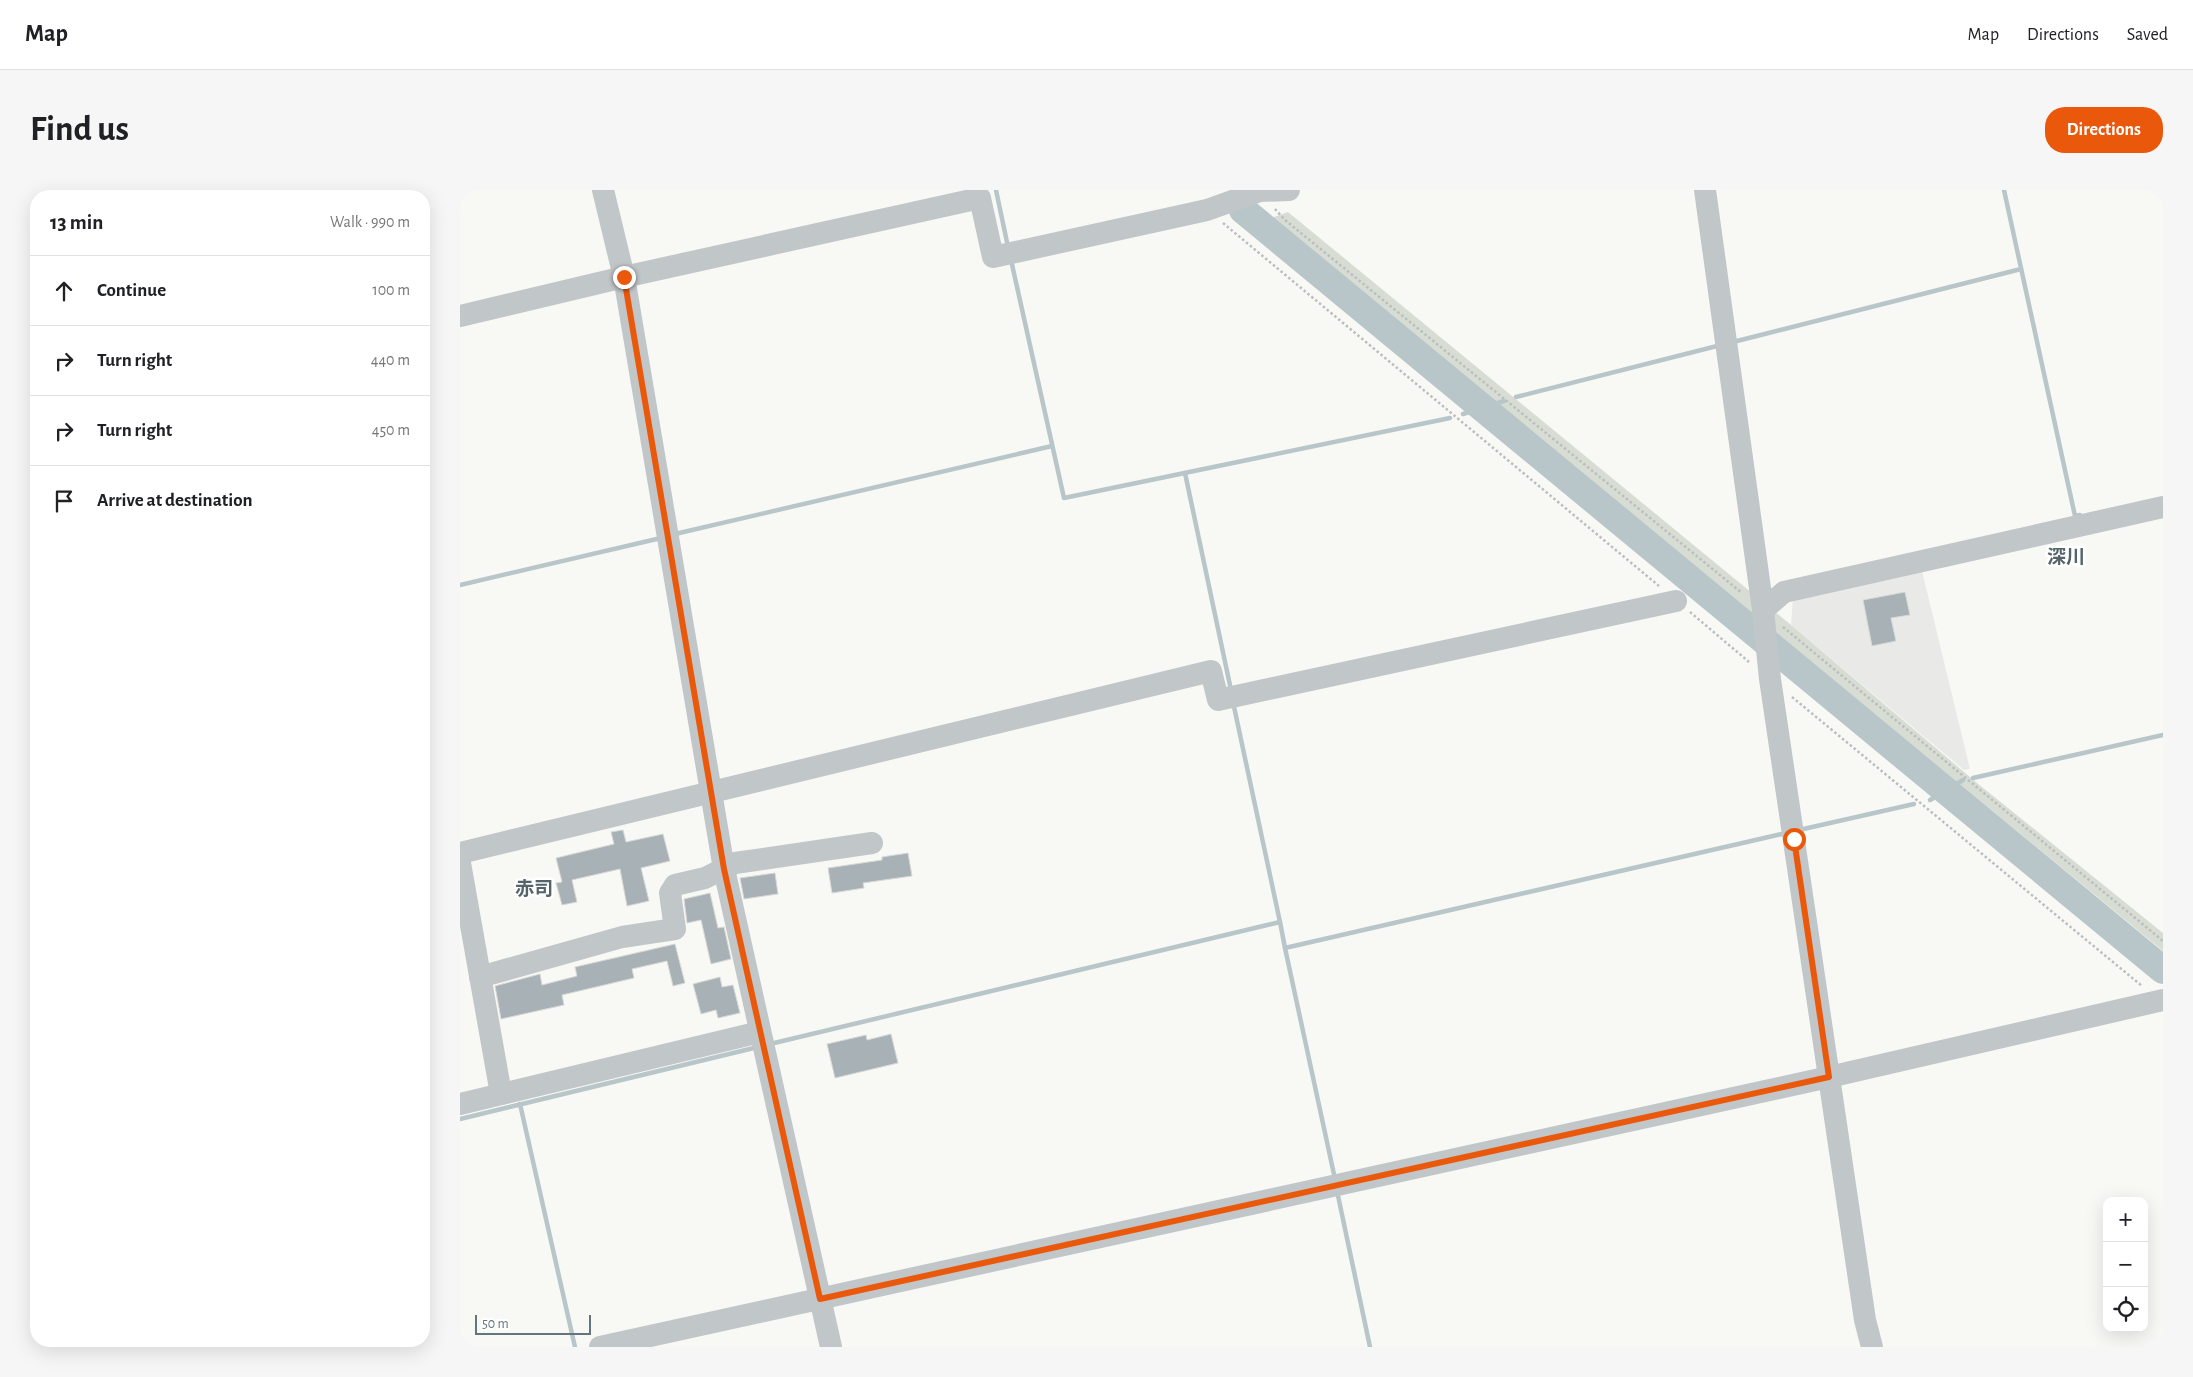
<!DOCTYPE html>
<html lang="en">
<head>
<meta charset="utf-8">
<style>
	:root { --surface:#fff; --page:#f6f6f6; --text:#202124; --muted:#757577; --line:#e0e0e0; --accent:#ea580c }
	body { margin:0; font-family:"Alegreya Sans","Noto Sans JP",sans-serif; background:var(--page); color:var(--text) }
	.controls { position:absolute; right:15px; bottom:15px; display:grid; overflow:hidden; border-radius:10px; box-shadow:0 5px 20px #0002 }
	.controls button { width:45px; height:45px; display:grid; place-items:center; padding:0; border:0; border-bottom:1px solid var(--line); background:var(--surface); color:var(--text); font:25px sans-serif }
	.scale { position:absolute; left:15px; bottom:12px; width:116px; box-sizing:border-box; padding-left:5px; border:2px solid #637680; border-top:0; font-size:14px; line-height:18px; white-space:nowrap; color:#637680; -webkit-text-stroke:4px #fff; paint-order:stroke }
	.stop { position:absolute; width:15px; height:15px; margin:-11px; border:4px solid #ea580c; border-radius:50%; background:#fff }
	.stop.end { background:#ea580c; border-color:#fff; box-shadow:0 1px 5px #0008 }
	.list { margin:0; padding:0; list-style:none }
	h2 { display:flex; justify-content:space-between; align-items:center; height:65px; margin:0; padding:0 20px; font-size:21px }
	h2 small { font-size:16px; font-weight:400; color:var(--muted) }
	.list li { display:grid; grid-template-columns:32px 1fr auto; gap:15px; align-items:center; box-sizing:border-box; height:70px; padding:0 20px; border-top:1px solid var(--line) }
	.list b { display:block; font-size:19px; white-space:nowrap }
	.list em { font-size:16px; font-style:normal; color:var(--muted) }
	.icon { flex:none; width:28px; height:28px; fill:none; stroke:currentColor; stroke-width:2; stroke-linecap:round; stroke-linejoin:round }
	.map { position:relative; flex:none; width:1703px; height:1157px; overflow:hidden; border-radius:20px }
	header { display:flex; align-items:center; gap:30px; box-sizing:border-box; height:70px; padding:0 25px; background:var(--surface); border-bottom:1px solid var(--line) }
	header strong { font-size:24px }
	nav { display:flex; gap:28px; margin-inline-start:auto; font-size:18px }
	.intro { display:flex; align-items:center; justify-content:space-between; box-sizing:border-box; height:120px; padding:0 30px }
	h1 { margin:0; font-size:35px }
	.button { padding:12px 22px; border-radius:20px; background:var(--accent); color:#fff; font-size:18px; font-weight:700 }
	main { display:flex; gap:30px; padding:0 30px }
	aside { flex:1; background:var(--surface); border-radius:20px; box-shadow:0 5px 20px #0002 }
	.map>svg:first-child { display:block }
	.built { fill:#e9e9e8 }
	.green { fill:#d8ddd4 }
	.lines { fill:none; stroke-linecap:round; stroke-linejoin:round }
	.stream { stroke:#b8c6c9; stroke-width:4.5 }
	.river { stroke:#b8c6c9; stroke-width:28 }
	.building { fill:#a8b2b6; stroke:#d9d9d7 }
	.path { stroke:#bbbec0; stroke-width:2.5; stroke-dasharray:2.5 2.5; stroke-linecap:butt }
	.minor { stroke:#c1c6c9; stroke-width:22 }
	.route { stroke:#ea580c; stroke-width:6 }
	.labels { text-anchor:middle; dominant-baseline:central; stroke-width:5; stroke-linejoin:round; paint-order:stroke }
	.neighbourhood-label { font-size:19px; font-weight:bold; fill:#55636b; stroke:#fff }
</style>
</head>
<body>
<header>
<strong>Map</strong>
<nav><a>Map</a><a>Directions</a><a>Saved</a></nav>
</header>
<div class="intro"><h1>Find us</h1><a class="button">Directions</a></div>
<main>
<aside>
<h2>13 min<small>Walk · 990 m</small></h2>
<ul class="list">
<li><svg class="icon" aria-label="ahead" viewBox="0 0 24 24"><path d="M12 20V5M6 11l6-6 6 6"/></svg><div><b>Continue</b></div><em>100 m</em></li>
<li><svg class="icon" aria-label="right" viewBox="0 0 24 24"><path d="M7 20v-9h11M14 6l5 5-5 5"/></svg><div><b>Turn right</b></div><em>440 m</em></li>
<li><svg class="icon" aria-label="right" viewBox="0 0 24 24"><path d="M7 20v-9h11M14 6l5 5-5 5"/></svg><div><b>Turn right</b></div><em>450 m</em></li>
<li><svg class="icon" aria-label="arrive" viewBox="0 0 24 24"><path d="M6 21V4h12l-3 4 3 4H6"/></svg><div><b>Arrive at destination</b></div></li>
</ul>
</aside>
<div class="map">
<svg width="1703" height="1157" viewBox="0 0 1703 1157">
	<rect width="100%" height="100%" fill="#f8f8f5"/>
	<!-- built -->
	<path class="built" d="M1462,381L1510,579L1504,580L1331,435L1333,408Z"/>
	<!-- green -->
	<path class="green" d="M828,22L1331,435L1517,593L1703,743V761L811,28Z"/>
	<g class="lines">
		<!-- stream -->
		<g class="stream">
			<path d="M536,0L548,57"/>
			<path d="M1544,0L1615,326L1620,325"/>
			<path d="M551,70L604,308L990,228"/>
			<path d="M1273,152L1561,79"/>
			<path d="M1056,207L1261,155"/>
			<path d="M1003,224L1044,211"/>
			<path d="M725,283L771,500"/>
			<path d="M215,344L592,256"/>
			<path d="M0,395L201,348"/>
			<path d="M773,512L820,732"/>
			<path d="M1513,588L1703,545"/>
			<path d="M1470,610L1503,590"/>
			<path d="M1339,640L1454,614"/>
			<path d="M825,758L875,989"/>
			<path d="M310,854L820,732L825,758L1326,643"/>
			<path d="M60,914L115,1157"/>
			<path d="M0,929L298,857"/>
			<path d="M877,1001L910,1157"/>
		</g>
		<!-- river -->
		<path class="river" d="M783,20L1703,780"/>
	</g>
	<!-- building -->
	<g class="building">
		<path d="M1445,402L1450,425L1431,428L1436,451L1412,456L1403,410Z"/>
		<path d="M163,640L166,652L203,644L210,671L181,678L189,711L167,716L160,679L112,690L117,712L102,715L96,693L102,692L96,668L154,654L151,642Z"/>
		<path d="M448,663L452,686L403,693L404,698L372,703L368,678L422,670V667Z"/>
		<path d="M315,683L318,704L284,709L280,688Z"/>
		<path d="M250,703L258,738L264,737L271,769L251,774L241,730L227,733L224,709Z"/>
		<path d="M215,754L225,793L213,796L207,771L172,779L174,788L102,805L104,815L41,829L35,796L80,784L82,795L117,786L115,777Z"/>
		<path d="M260,787L262,797L273,795L280,823L258,828L256,820L241,824L233,794Z"/>
		<path d="M431,844L438,873L375,888L367,854L406,845L407,850Z"/>
	</g>
	<g class="lines">
		<!-- path -->
		<g class="path">
			<path d="M815,19L825,30L1282,403"/>
			<path d="M763,33L1199,396"/>
			<path d="M1230,422L1289,472"/>
			<path d="M1323,437L1703,751"/>
			<path d="M1332,507L1682,796"/>
		</g>
		<!-- minor -->
		<g class="minor">
			<path d="M143,0L164,87L264,679L371,1157"/>
			<path d="M1245,0L1303,420L1310,489L1405,1130L1412,1157"/>
			<path d="M0,126L164,87L520,8L533,67L747,20L800,1L829,0"/>
			<path d="M1303,420L1324,402L1703,317"/>
			<path d="M0,663L751,481L758,510L1216,411"/>
			<path d="M0,673L41,904"/>
			<path d="M20,787L162,747L215,739L210,703L215,695L245,688L275,673L412,653"/>
			<path d="M0,914L300,842"/>
			<path d="M140,1157L1369,887L1703,810"/>
		</g>
	</g>
	<g class="lines">
		<!-- route -->
		<path class="route" d="M164,87L264,679L360,1109L1369,887L1334,649"/>
	</g>
	<g class="labels">
		<!-- neighbourhood labels -->
		<g class="neighbourhood-label">
			<text x="1606" y="367">深川</text>
			<text x="74" y="699">赤司</text>
		</g>
	</g>
</svg>
<div class="controls">
<button>+</button>
<button>−</button>
<button><svg class="icon" aria-label="locate" viewBox="0 0 24 24"><circle cx="12" cy="12" r="6"/><path d="M12 2v4M12 18v4M2 12h4M18 12h4"/></svg></button>
</div>
<div class="scale">50 m</div>
<div class="stop" style="left:1334px;top:649px"></div>
<div class="stop end" style="left:164px;top:87px"></div>
</div>
</main>
</body>
</html>
